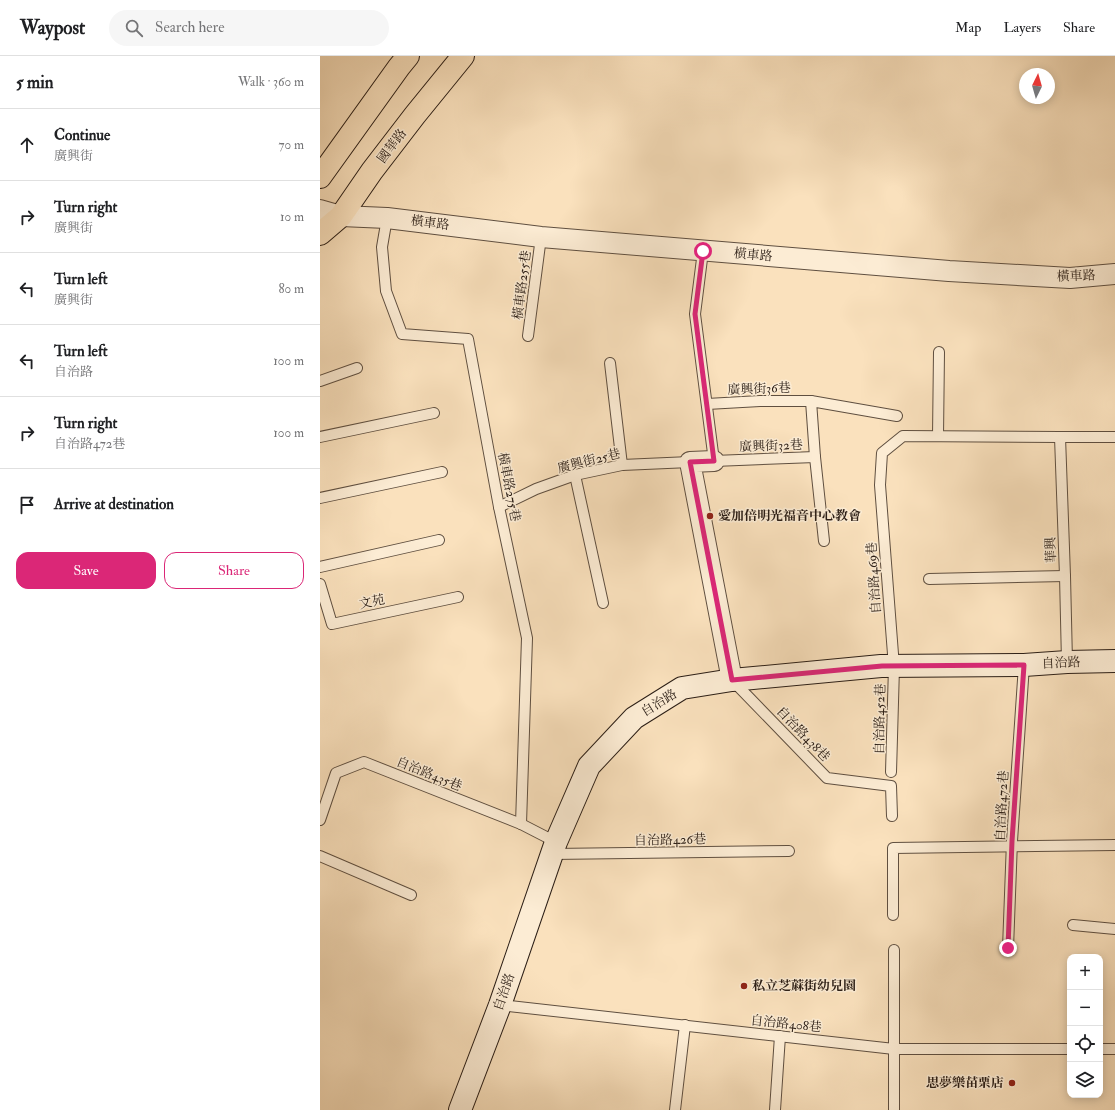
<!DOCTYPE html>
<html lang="en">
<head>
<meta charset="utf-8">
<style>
	:root { --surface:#fff; --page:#f6f6f6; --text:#202124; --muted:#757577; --line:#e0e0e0; --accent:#db2777 }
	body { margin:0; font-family:"IM FELL Double Pica","Noto Serif TC",serif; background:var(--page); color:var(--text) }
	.controls { position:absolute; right:12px; bottom:12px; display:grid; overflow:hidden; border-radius:8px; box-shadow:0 2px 10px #0003 }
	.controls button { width:36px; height:36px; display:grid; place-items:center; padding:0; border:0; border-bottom:1px solid var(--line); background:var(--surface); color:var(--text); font:20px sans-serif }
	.compass { position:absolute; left:699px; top:12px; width:36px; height:36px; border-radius:50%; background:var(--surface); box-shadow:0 2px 10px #0003; rotate:5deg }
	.stop { position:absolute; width:12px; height:12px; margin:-9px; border:3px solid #db2777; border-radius:50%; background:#fff }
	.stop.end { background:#db2777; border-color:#fff; box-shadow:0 1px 4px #0008 }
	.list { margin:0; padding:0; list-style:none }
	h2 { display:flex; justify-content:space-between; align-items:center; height:52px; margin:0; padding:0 16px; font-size:17px }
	h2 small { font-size:13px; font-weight:400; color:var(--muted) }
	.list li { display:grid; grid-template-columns:26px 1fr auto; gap:12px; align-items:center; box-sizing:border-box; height:72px; padding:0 16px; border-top:1px solid var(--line) }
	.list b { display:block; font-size:15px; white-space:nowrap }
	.list p { margin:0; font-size:13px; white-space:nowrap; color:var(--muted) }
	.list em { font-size:13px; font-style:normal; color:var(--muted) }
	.actions { display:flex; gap:8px; padding:12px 16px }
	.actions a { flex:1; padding:9px 0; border:1px solid var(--accent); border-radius:12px; text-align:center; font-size:14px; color:var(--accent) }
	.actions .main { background:var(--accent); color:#fff }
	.icon { flex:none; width:22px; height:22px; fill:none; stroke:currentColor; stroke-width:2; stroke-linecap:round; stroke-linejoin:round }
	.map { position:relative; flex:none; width:795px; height:1054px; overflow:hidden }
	header { display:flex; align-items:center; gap:24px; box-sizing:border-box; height:56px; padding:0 20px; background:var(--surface); border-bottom:1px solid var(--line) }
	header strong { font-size:19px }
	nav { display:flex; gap:22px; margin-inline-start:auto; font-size:14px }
	.search { width:280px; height:36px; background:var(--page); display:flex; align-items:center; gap:10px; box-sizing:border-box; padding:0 14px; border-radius:22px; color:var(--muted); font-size:15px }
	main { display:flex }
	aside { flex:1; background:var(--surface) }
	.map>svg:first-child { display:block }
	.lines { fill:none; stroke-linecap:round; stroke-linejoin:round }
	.lane-casing { stroke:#5f4f40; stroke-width:12 }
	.street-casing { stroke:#5f4f40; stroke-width:22 }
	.secondary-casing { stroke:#2b1e16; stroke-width:24 }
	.primary-casing { stroke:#2b1e16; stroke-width:24 }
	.lane { stroke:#fcecd4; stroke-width:10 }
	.street { stroke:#fcecd4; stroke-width:20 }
	.secondary { stroke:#fcecd4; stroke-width:22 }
	.primary { stroke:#fae1bd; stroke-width:22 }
	.route { stroke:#db2777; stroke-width:5 }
	.poi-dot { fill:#8f2418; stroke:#fcecd4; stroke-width:1.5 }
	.labels { text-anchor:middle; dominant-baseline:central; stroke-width:3; stroke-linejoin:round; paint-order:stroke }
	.street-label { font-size:13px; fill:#2b1e16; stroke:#fcecd4 }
	.poi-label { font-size:13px; font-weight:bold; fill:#2b1e16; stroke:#fcecd4; text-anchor:start }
</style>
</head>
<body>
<header>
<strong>Waypost</strong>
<div class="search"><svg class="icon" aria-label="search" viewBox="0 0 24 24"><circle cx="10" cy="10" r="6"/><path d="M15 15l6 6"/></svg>Search here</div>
<nav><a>Map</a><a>Layers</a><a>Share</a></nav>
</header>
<main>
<aside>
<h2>5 min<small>Walk · 360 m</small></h2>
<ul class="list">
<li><svg class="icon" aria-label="ahead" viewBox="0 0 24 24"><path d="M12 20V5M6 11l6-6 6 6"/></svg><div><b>Continue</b><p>廣興街</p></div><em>70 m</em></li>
<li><svg class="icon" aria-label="right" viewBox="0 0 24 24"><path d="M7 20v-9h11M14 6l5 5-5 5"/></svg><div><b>Turn right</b><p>廣興街</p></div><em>10 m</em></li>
<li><svg class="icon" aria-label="left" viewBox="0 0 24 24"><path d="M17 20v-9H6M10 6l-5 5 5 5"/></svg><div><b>Turn left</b><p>廣興街</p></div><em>80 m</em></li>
<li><svg class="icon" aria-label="left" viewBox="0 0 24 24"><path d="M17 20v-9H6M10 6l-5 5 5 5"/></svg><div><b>Turn left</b><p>自治路</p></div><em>100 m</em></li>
<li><svg class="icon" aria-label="right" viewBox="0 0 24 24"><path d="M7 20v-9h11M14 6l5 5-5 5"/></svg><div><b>Turn right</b><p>自治路472巷</p></div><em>100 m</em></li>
<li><svg class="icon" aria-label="arrive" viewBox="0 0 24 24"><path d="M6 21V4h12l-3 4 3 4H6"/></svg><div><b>Arrive at destination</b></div></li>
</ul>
<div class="actions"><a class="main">Save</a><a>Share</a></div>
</aside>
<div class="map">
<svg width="795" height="1054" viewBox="0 0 795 1054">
	<rect width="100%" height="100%" fill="#fae1bd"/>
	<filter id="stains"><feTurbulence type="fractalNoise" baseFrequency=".005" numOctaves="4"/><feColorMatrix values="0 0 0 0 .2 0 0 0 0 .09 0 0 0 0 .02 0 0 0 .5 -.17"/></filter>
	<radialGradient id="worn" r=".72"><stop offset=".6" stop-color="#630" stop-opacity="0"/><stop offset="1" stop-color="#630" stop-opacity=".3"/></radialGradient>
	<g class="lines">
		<defs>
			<g id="lane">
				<path d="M67,162L62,191L66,235L82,278L148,283L179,451L207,582L201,768"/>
				<path d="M383,195L375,258L394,405L495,401L504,485"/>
				<path d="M208,280L221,181"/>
				<path d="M290,307L302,409"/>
				<path d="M0,325L37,312"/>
				<path d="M387,348L440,345H491"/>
				<path d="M618,380L619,296"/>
				<path d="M0,381L114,357"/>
				<path d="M495,401L491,345L577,360"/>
				<path d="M255,419L283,547"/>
				<path d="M0,442L122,416"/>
				<path d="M179,451L216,433L255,419L302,409L370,406"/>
				<path d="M0,511L119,484"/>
				<path d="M609,523L745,520"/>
				<path d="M0,528L12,568L138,541"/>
				<path d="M747,606L745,520L740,381H795"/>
				<path d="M413,625L507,722L571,730L572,760"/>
				<path d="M571,716L574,611L560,429L562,397L583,380L740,381"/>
				<path d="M0,764L16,717L44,706L201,768L236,786"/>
				<path d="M232,798L469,795"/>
				<path d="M0,800L91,839"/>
				<path d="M573,859V792L795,789"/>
				<path d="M753,869L795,873"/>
				<path d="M688,892L692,785L704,609"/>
				<path d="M574,894V1054"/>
				<path d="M180,949L574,993H750"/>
				<path d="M780,993H795"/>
				<path d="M355,1054L365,969"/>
				<path d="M455,1054L460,980"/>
			</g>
			<g id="street">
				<path d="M0,154L21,160L67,162L221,181L629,215L750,222L795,218"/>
				<path d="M394,405L370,406L412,624"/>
			</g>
			<path id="secondary" d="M140,1054L180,949L236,786L269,710L314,662L362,632L412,624L561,610L704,609L747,606L795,605"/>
			<g id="primary">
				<path d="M0,121L79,11L88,0"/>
				<path d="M0,178L21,160L52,115L95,59L143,0"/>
			</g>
		</defs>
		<!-- lane casing -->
		<use href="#lane" class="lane-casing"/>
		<!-- street casing -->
		<use href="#street" class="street-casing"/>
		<!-- secondary casing -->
		<use href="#secondary" class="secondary-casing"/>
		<!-- primary casing -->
		<use href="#primary" class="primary-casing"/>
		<!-- lane -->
		<use href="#lane" class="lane"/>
		<!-- street -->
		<use href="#street" class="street"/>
		<!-- secondary -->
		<use href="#secondary" class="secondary"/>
		<!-- primary -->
		<use href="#primary" class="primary"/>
	</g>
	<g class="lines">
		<!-- route -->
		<path class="route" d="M383,195L375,258L394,405L370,406L412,624L562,610L704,609L692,785L688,892"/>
	</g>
	<!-- markers -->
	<g class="poi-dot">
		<circle cx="390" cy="460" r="4"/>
		<circle cx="424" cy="930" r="4"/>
		<circle cx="692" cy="1027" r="4"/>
	</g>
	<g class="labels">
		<!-- street labels -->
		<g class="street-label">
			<text transform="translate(72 90) rotate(-53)">國華路</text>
			<text transform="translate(110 167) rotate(7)">橫車路</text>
			<text transform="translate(433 199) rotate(5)">橫車路</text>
			<text transform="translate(756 220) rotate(-2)">橫車路</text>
			<text transform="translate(202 229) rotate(-83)">橫車路255巷</text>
			<text transform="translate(439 333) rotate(-2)">廣興街36巷</text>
			<text transform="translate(451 390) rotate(-2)">廣興街32巷</text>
			<text transform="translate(269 405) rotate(-14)">廣興街25巷</text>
			<text transform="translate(189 431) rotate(79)">橫車路275巷</text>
			<text transform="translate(731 494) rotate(-92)">華興</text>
			<text transform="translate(554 522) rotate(-94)">自治路469巷</text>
			<text transform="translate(52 546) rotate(-12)">文苑</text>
			<text transform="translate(741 607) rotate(-3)">自治路</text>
			<text transform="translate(339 647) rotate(-32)">自治路</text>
			<text transform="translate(560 663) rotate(-89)">自治路452巷</text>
			<text transform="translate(483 678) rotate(46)">自治路438巷</text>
			<text transform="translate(109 718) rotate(22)">自治路435巷</text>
			<text transform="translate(682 750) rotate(-87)">自治路472巷</text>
			<text transform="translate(350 784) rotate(-1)">自治路426巷</text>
			<text transform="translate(184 936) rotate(-71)">自治路</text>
			<text transform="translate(466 968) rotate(6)">自治路408巷</text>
		</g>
		<!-- poi labels -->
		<g class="poi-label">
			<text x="398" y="460">愛加倍明光福音中心教會</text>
			<text x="432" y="930">私立芝蔴街幼兒園</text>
			<text x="684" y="1027" text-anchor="end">思夢樂苗栗店</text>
		</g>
	</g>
	<rect width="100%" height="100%" filter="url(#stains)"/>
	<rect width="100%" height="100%" fill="url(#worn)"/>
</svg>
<div class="controls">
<button>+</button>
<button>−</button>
<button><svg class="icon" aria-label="locate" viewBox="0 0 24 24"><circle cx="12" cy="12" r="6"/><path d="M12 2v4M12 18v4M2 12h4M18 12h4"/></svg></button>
<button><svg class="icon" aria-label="layers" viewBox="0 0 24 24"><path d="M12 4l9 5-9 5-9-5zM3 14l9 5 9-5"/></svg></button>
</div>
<svg class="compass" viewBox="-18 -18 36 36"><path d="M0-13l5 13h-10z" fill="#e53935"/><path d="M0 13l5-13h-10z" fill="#757577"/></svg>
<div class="stop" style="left:383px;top:195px"></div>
<div class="stop end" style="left:688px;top:892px"></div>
</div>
</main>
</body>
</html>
